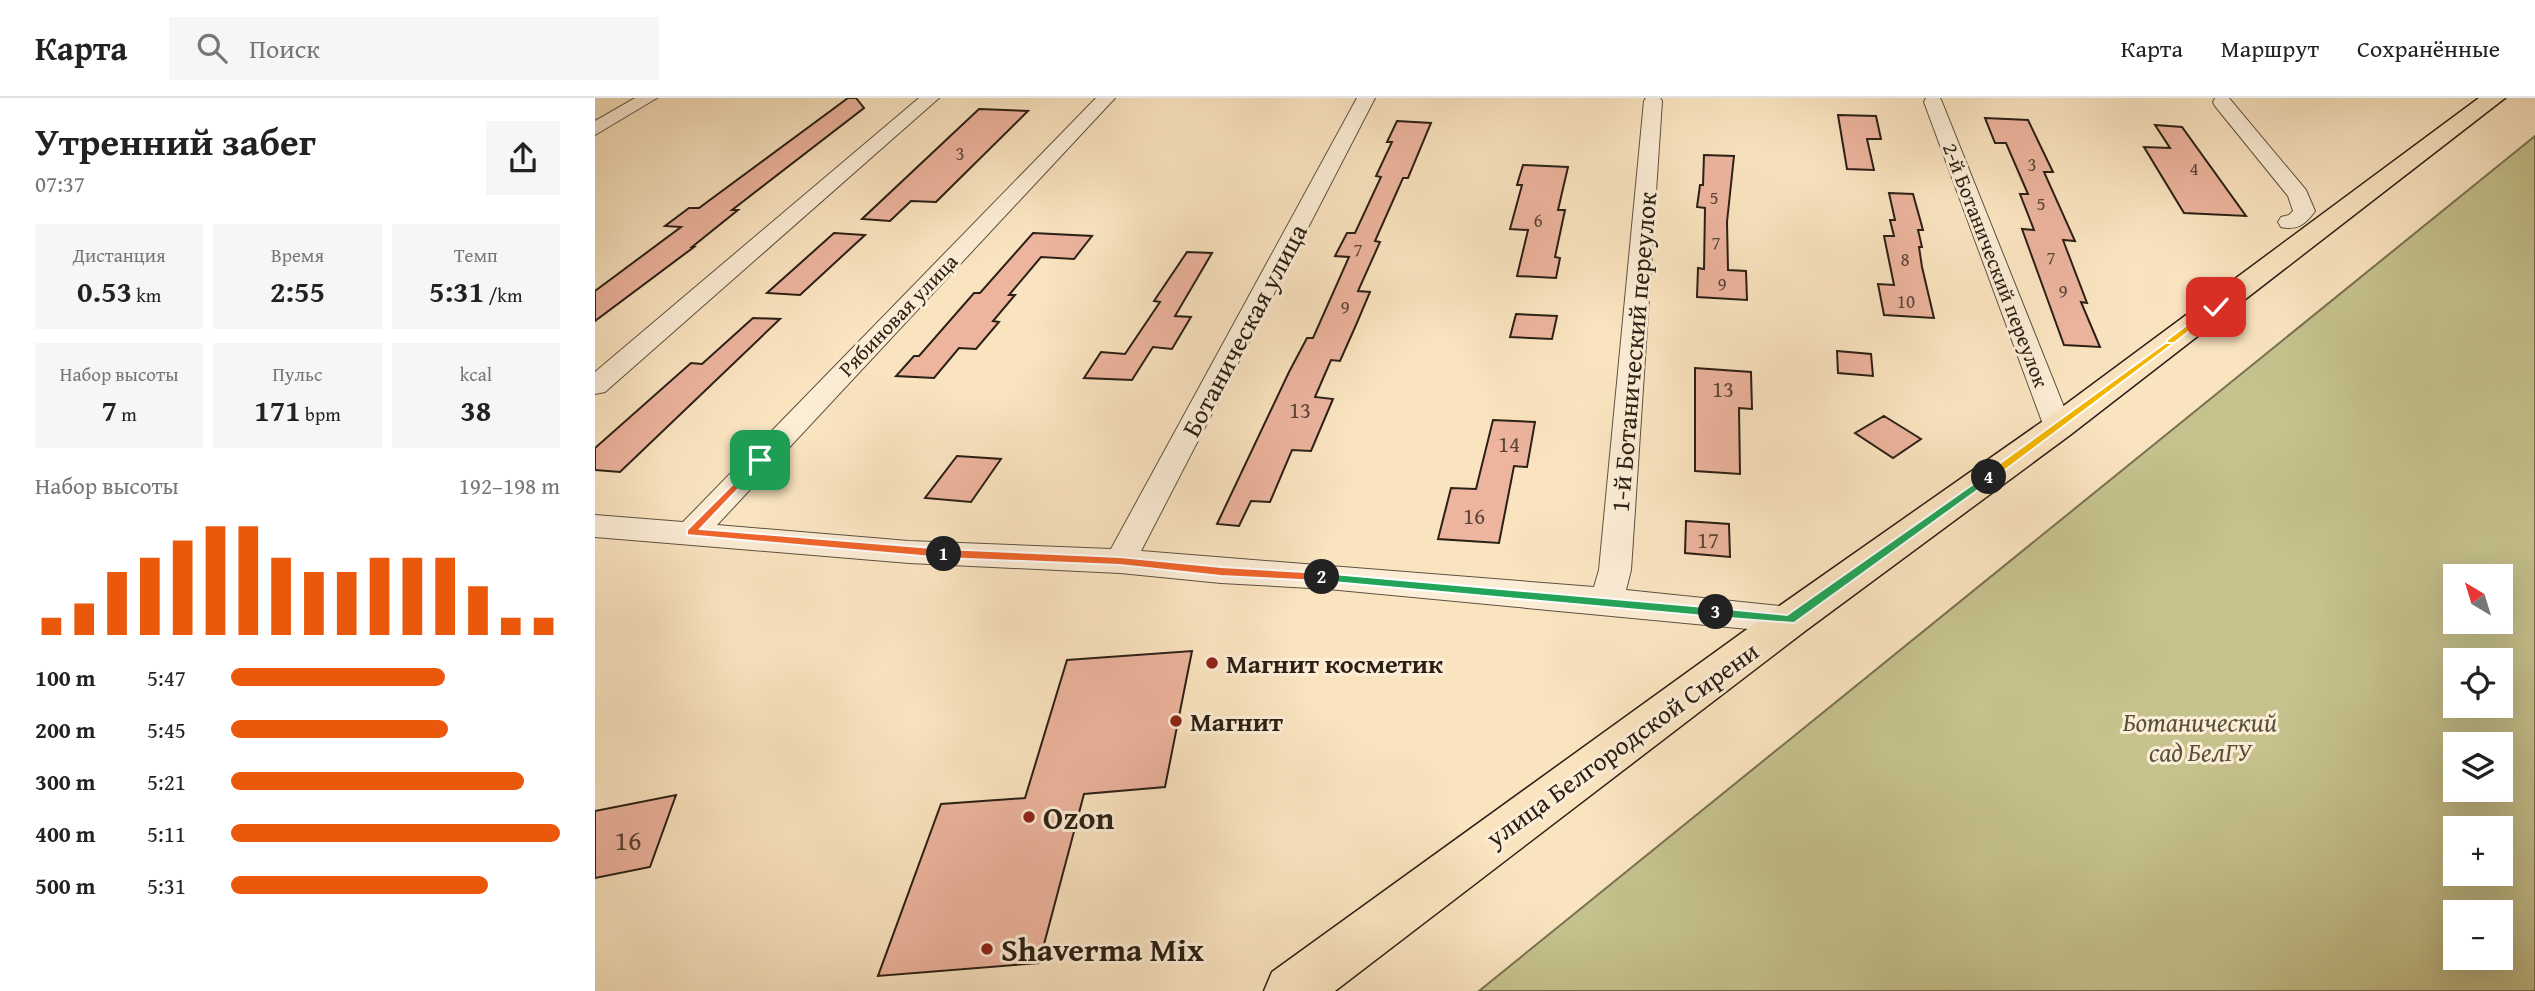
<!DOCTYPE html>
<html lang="ru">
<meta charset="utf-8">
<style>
:root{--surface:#fff;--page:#f6f6f6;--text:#222;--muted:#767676;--line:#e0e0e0;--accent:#ea580c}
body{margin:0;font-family:"Gentium Book Plus",serif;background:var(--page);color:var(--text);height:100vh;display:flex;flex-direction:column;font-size:26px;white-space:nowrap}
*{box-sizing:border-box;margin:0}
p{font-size:23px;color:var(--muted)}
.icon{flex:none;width:38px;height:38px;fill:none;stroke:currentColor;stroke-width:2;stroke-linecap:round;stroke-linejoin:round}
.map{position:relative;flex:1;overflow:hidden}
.drawer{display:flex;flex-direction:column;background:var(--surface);width:595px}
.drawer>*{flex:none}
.needle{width:46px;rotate:322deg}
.fabs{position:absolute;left:1848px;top:466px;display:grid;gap:14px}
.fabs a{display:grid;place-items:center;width:70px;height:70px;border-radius:0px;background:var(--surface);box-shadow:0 7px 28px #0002;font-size:35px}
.pin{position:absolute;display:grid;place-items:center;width:60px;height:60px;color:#fff;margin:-30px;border-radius:14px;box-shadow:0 4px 10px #0006}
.km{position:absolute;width:35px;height:35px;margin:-18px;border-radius:50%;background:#222;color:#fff;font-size:19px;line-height:35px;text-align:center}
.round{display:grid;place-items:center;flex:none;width:74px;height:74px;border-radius:0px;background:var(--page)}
.overview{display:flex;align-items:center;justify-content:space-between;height:119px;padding:0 35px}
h1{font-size:38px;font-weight:700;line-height:52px}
.stats{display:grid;grid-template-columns:repeat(3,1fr);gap:10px;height:119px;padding:7px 35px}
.stats div{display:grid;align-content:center;border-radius:0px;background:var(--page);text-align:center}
.stats b{font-size:30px;font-weight:700}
.stats small{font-size:19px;font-weight:400}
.stats p{font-size:19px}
.chart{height:196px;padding:14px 35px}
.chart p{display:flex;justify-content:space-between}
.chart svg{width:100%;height:126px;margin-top:7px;stroke:var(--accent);stroke-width:6}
ul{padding:0 35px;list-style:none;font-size:23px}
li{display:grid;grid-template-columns:112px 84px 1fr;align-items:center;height:52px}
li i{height:18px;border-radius:9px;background:var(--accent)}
header{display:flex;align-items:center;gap:42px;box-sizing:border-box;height:98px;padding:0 35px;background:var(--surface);border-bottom:2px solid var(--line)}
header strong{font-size:33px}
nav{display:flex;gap:38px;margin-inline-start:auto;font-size:24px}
.search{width:490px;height:63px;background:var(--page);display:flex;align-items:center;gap:18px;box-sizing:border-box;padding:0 24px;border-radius:0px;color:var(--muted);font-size:26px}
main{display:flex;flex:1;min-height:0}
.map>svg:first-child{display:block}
.green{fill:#c5c28d;stroke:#787151;stroke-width:2;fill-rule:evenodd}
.building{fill:#edb49e;stroke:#2a2015;stroke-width:2}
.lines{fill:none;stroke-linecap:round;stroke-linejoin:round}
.minor-casing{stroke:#5e5140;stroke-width:2}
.major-casing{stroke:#2a2015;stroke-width:3}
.minor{fill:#fcedd6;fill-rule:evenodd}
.major{fill:#fae4c0;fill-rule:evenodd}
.split-1{fill:#f0652b;stroke:#fff;stroke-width:2}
.split-2{fill:#f0652b;stroke:#fff;stroke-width:2}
.split-3{fill:#22a559;stroke:#fff;stroke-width:2}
.split-4{fill:#22a559;stroke:#fff;stroke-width:2}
.split-5{fill:#f5b400;stroke:#fff;stroke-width:2}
.split-6{fill:#f5b400;stroke:#fff;stroke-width:2}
.poi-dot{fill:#8f2418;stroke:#fcedd6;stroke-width:2.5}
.labels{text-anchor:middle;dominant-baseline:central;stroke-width:6;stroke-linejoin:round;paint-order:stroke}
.far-number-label{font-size:19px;fill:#5b4537}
.far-street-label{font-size:21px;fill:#2a2015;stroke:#fcedd6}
.number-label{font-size:23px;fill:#5b4537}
.street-label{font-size:26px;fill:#2a2015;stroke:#fcedd6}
.poi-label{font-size:26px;font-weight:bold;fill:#2a2015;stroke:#fcedd6;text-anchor:start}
.park-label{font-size:26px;font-style:italic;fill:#585139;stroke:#fcedd6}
.near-number-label{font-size:28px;fill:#5b4537}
.near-poi-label{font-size:32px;font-weight:bold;fill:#2a2015;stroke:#fcedd6;text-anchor:start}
</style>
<header>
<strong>Карта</strong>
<div class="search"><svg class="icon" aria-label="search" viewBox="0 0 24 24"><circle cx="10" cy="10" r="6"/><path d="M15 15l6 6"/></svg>Поиск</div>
<nav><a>Карта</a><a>Маршрут</a><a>Сохранённые</a></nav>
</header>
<main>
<section class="drawer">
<div class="overview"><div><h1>Утренний забег</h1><p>07:37</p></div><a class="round"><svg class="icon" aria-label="share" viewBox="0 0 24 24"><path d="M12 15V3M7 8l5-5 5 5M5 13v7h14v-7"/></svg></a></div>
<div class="stats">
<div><p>Дистанция</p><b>0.53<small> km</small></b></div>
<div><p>Время</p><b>2:55</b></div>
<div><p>Темп</p><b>5:31<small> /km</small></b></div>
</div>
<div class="stats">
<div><p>Набор высоты</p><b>7<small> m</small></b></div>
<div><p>Пульс</p><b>171<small> bpm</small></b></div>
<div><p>kcal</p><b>38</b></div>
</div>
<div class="chart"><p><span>Набор высоты</span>192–198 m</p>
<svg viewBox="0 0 160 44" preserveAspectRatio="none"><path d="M5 44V38M15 44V33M25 44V22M35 44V17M45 44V11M55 44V6M65 44V6M75 44V17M85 44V22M95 44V22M105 44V17M115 44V17M125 44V17M135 44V27M145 44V38M155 44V38"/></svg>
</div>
<ul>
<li><b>100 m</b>5:47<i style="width:65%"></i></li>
<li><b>200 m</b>5:45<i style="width:66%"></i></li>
<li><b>300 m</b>5:21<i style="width:89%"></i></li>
<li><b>400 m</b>5:11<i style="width:100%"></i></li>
<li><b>500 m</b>5:31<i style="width:78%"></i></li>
</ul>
</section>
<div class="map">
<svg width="1940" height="893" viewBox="0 0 1940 893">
<rect width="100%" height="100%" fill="#fae4c0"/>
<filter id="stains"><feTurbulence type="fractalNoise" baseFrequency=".00286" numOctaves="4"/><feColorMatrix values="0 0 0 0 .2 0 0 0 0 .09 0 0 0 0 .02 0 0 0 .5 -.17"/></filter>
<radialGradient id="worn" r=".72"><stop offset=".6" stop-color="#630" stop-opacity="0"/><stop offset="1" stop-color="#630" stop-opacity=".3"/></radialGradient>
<!-- green -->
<path class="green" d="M 1940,38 L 1940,893 L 884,893 ZM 1860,478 L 1906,478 L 1906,523 L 1860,523 ZM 1860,562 L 1906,562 L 1906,607 L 1860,607 ZM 1860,646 L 1906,646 L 1906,691 L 1860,691 ZM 1860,730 L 1906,730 L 1906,775 L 1860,775 ZM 1860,814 L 1906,814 L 1906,859 L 1860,859 Z"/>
<!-- building -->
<path class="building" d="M 253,0 L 261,0 L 269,10 L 137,112 L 143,112 L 97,149 L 99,149 L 0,223 L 0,193 L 86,129 L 70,128 L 94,110 L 104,110 Z
M 384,11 L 433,13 L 341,104 L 316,103 L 295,123 L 267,121 Z
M 1243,17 L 1281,18 L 1286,41 L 1272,41 L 1279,72 L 1252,71 Z
M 1390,20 L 1433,22 L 1458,74 L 1449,74 L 1480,143 L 1468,142 L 1492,205 L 1486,204 L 1505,249 L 1469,247 L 1427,131 L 1439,132 L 1425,96 L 1433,96 L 1411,45 L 1400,45 Z
M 802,23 L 836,25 L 813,80 L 808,80 L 780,143 L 785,144 L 763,193 L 775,194 L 761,227 L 745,263 L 736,262 L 720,299 L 738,301 L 716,353 L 697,352 L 675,404 L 656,403 L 644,428 L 622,426 L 694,274 L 712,240 L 718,240 L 754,159 L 740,158 L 752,135 L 760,135 L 786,79 L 781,78 L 797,44 L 792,44 Z
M 1560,27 L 1587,29 L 1651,118 L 1589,115 L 1549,49 L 1575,50 Z
M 1109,57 L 1139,58 L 1132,124 L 1133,172 L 1151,173 L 1152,202 L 1102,199 L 1103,170 L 1109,171 L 1110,110 L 1102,109 L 1105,87 L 1108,87 Z
M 928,67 L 973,69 L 963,112 L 970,112 L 960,159 L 965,160 L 961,180 L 922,178 L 933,132 L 915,131 L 927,87 L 922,87 Z
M 1294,95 L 1318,96 L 1328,132 L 1323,132 L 1327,149 L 1324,149 L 1327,169 L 1339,220 L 1289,217 L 1283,186 L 1299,187 L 1289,138 L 1299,138 L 1295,122 L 1300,122 Z
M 239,135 L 270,137 L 205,197 L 172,195 Z
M 438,135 L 497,138 L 479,161 L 446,159 L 414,197 L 420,197 L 398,223 L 404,224 L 381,251 L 364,250 L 339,280 L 301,278 L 319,258 L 324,258 L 379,195 L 385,195 Z
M 592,154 L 617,155 L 580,218 L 596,219 L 577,251 L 558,249 L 537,282 L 489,280 L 506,254 L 530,256 L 565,204 L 559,203 Z
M 921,216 L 962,218 L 957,241 L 915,239 Z
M 158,220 L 185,221 L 25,374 L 0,372 L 0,350 L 96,265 L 107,266 Z
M 1242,253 L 1276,256 L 1278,278 L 1243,275 Z
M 1100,270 L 1156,274 L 1157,311 L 1144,310 L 1145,376 L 1100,373 Z
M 1289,318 L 1326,341 L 1298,360 L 1260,335 Z
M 898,322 L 940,324 L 932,369 L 919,368 L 904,445 L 843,441 L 856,390 L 881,391 Z
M 362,358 L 406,361 L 376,404 L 330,400 Z
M 1091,423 L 1134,426 L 1135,459 L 1090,455 Z
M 597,553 L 570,689 L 489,696 L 444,865 L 283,878 L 346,706 L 430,700 L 472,562 Z
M 81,697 L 55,769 L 0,780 L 0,713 Z"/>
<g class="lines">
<defs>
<path id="minor" d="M 40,0 L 62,0 L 0,37 L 0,23 Z
M 324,0 L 344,0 L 10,294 L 0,296 L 0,274 Z
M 501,0 L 520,0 L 122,427 L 314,443 L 516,451 L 762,0 L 780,0 L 546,453 L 999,489 L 1004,472 L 1049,3 L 1051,0 L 1065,0 L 1067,3 L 1036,472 L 1031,492 L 1195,509 L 1207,513 L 1212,522 L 1207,531 L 1195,535 L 733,491 L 626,485 L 525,475 L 314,465 L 0,439 L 0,417 L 88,424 Z
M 1331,0 L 1345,0 L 1347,4 L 1477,329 L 1473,335 L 1463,338 L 1453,335 L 1449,329 L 1329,4 Z
M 1620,0 L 1634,0 L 1711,92 L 1720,113 C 1711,126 1702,133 1686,129 L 1683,124 L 1686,119 L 1694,117 L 1698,113 L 1693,98 L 1620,8 L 1618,4 Z"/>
<path id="major" d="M 1884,0 L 1910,0 L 1475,337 L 1210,533 L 740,893 L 669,893 L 677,874 L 1180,511 L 1451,321 Z"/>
</defs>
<!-- minor casing -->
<use href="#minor" class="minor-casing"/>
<!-- major casing -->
<use href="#major" class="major-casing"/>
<!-- minor -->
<use href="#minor" class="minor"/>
<!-- major -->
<use href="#major" class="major"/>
</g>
<!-- split-1 -->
<path class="split-1" d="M 165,359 L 168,360 L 168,365 L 105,431 L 349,451 L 355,456 L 349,460 L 92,437 L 92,432 Z"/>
<!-- split-2 -->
<path class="split-2" d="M 349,451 L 525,459 L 626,469 L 727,475 L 733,479 L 727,483 L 626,478 L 525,467 L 349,460 L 344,456 Z"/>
<!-- split-3 -->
<path class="split-3" d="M 727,475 L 1121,510 L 1127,514 L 1121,519 L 727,483 L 721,479 Z"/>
<!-- split-4 -->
<path class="split-4" d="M 1394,375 L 1399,379 L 1398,381 L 1199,525 L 1121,519 L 1115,514 L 1121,510 L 1192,517 Z"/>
<!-- split-5 -->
<path class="split-5" d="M 1576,241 L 1580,244 L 1579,245 L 1398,381 L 1390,381 L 1390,376 Z"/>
<!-- split-6 -->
<path class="split-6" d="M 1618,207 L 1625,209 L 1579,245 L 1572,245 L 1572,242 Z"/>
<!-- markers -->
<g class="poi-dot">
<circle cx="617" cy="565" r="7"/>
<circle cx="581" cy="623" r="7"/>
<circle cx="434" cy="719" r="7"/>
<circle cx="392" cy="851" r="7"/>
</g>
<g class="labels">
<!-- far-number labels -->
<g class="far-number-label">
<text x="365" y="55">3</text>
<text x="1437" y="66">3</text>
<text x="1599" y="70">4</text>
<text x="1119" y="99">5</text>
<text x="1446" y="105">5</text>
<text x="943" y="122">6</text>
<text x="1121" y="144">7</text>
<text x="763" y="151">7</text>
<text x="1456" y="159">7</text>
<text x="1310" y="161">8</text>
<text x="1127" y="186">9</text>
<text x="1468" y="193">9</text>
<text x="1311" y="203">10</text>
<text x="750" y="209">9</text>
</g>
<!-- far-street labels -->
<g class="far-street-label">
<text transform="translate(1401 167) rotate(69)">2-й Ботанический переулок</text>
<text transform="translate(303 217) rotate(-46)">Рябиновая улица</text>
</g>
<!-- number labels -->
<g class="number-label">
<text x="1128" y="290">13</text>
<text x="705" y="311">13</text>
<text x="914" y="345">14</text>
<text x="879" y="417">16</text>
<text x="1113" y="441">17</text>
</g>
<!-- street labels -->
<g class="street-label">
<text transform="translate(649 232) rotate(-62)">Ботаническая улица</text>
<text transform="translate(1038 254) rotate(-85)">1-й Ботанический переулок</text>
<text transform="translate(1027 646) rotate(-36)">улица Белгородской Сирени</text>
</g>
<!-- poi labels -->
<g class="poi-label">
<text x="631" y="565">Магнит косметик</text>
<text x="595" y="623">Магнит</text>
</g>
<!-- park labels -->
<g class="park-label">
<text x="1605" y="623">Ботанический<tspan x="1605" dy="30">сад БелГУ</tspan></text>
</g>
<!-- near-number labels -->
<g class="near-number-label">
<text x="33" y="741">16</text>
</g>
<!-- near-poi labels -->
<g class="near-poi-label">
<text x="448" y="719">Ozon</text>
<text x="406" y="851">Shaverma Mix</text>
</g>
</g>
<rect width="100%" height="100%" filter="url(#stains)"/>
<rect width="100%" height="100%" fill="url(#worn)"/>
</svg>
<div class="fabs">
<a><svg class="needle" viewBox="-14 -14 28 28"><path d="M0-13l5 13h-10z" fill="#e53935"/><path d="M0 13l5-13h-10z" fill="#767676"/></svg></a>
<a><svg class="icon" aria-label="locate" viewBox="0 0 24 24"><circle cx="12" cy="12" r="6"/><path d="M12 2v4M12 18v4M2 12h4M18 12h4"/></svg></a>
<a><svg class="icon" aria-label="layers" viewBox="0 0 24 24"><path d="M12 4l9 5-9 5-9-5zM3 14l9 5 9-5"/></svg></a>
<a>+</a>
<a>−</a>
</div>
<div class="pin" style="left:165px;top:362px;background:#1e9e55"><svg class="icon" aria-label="arrive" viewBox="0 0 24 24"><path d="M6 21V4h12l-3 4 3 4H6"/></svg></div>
<div class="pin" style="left:1621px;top:209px;background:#d93025"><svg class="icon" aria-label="check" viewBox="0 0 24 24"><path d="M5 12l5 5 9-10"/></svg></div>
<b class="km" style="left:349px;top:456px">1</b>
<b class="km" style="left:727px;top:479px">2</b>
<b class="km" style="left:1121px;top:514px">3</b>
<b class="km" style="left:1394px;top:379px">4</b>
</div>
</main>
